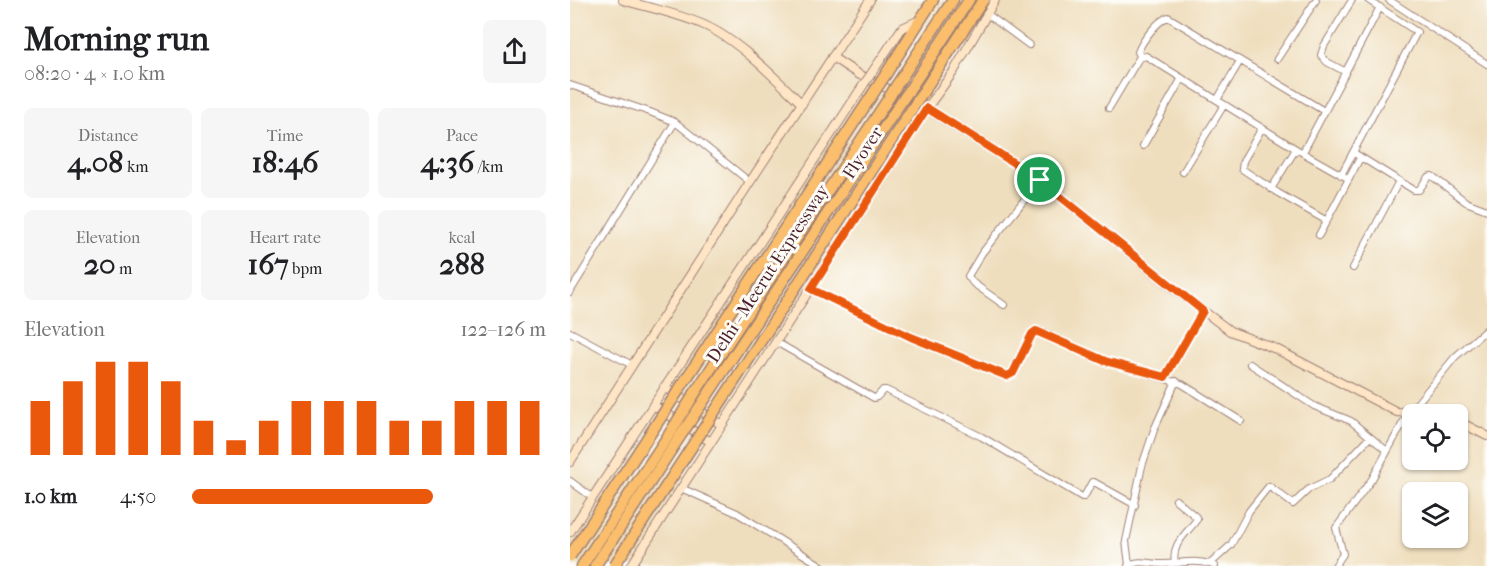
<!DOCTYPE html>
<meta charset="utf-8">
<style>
:root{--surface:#fff;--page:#f6f6f6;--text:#202124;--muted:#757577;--accent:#ea580c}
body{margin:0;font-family:"IM FELL French Canon",serif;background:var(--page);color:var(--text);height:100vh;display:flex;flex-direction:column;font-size:22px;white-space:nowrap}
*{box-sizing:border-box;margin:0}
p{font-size:20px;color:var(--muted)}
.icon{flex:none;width:33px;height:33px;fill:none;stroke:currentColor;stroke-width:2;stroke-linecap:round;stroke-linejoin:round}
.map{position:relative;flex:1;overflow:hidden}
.side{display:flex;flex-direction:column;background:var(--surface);width:570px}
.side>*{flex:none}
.fabs{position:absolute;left:832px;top:404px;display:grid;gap:12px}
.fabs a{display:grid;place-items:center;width:66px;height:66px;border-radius:9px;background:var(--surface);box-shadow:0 2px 4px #0004;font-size:30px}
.pin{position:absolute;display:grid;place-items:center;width:51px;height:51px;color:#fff;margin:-26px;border:3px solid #fff;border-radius:50%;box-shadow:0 2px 6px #0007}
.round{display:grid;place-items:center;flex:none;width:63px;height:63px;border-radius:9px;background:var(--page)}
.overview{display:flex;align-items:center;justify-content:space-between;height:102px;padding:0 24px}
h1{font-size:33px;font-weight:700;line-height:45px}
.stats{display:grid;grid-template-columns:repeat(3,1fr);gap:9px;height:102px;padding:6px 24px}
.stats div{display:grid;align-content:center;border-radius:9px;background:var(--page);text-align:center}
.stats b{font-size:30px;font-weight:700}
.stats small{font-size:16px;font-weight:400}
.stats p{font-size:16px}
.chart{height:168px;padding:12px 24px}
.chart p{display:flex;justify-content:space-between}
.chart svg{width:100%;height:108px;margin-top:6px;stroke:var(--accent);stroke-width:6}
ul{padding:0 24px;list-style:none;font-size:20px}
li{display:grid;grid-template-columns:96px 72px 1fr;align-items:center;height:45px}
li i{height:15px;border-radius:8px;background:var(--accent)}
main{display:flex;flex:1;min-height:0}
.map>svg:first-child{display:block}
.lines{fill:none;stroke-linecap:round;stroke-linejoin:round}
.street-casing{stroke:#9c7e74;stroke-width:8}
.secondary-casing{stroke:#9c7e74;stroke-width:10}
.highway-casing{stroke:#9c7e74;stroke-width:13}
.street{stroke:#fff;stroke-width:6}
.secondary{stroke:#fde5c5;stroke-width:8}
.highway{stroke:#fabe6d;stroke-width:10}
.secondary-bridge-casing{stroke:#9c7e74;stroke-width:10;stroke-linecap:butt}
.highway-bridge-casing{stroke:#9c7e74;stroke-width:13;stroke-linecap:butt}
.secondary-bridge{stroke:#fde5c5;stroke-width:8}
.highway-bridge{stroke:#fabe6d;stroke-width:10}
.route-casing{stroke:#fff;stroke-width:12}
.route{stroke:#ea580c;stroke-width:8}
.labels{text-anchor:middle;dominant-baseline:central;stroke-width:6;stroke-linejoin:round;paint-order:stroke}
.street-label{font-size:18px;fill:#4a1f2b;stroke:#fdfcf7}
</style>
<main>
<section class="side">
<div class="overview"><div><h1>Morning run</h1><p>08:20 · 4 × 1.0 km</p></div><a class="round"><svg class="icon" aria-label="share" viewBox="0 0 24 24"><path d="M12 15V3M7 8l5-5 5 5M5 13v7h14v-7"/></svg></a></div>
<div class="stats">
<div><p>Distance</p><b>4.08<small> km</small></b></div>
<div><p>Time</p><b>18:46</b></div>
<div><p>Pace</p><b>4:36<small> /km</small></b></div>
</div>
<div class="stats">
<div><p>Elevation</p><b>20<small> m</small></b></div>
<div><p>Heart rate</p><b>167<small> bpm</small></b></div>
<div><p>kcal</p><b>288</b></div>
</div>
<div class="chart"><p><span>Elevation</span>122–126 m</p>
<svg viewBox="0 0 160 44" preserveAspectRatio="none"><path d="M5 44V22M15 44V14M25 44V6M35 44V6M45 44V14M55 44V30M65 44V38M75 44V30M85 44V22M95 44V22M105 44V22M115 44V30M125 44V30M135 44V22M145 44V22M155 44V22"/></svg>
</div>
<ul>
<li><b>1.0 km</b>4:50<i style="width:68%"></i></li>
</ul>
</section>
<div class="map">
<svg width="917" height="566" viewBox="0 0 917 566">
<rect width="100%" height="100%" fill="#fdfcf7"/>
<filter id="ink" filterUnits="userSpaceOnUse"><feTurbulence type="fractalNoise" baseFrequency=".0167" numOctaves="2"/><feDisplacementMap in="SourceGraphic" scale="12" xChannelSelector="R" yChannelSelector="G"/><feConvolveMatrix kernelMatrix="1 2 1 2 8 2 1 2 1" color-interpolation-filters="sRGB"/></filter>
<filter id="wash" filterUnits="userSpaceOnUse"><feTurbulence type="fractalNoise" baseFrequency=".008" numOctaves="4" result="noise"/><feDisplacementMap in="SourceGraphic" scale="24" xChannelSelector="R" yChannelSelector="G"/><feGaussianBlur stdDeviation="1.35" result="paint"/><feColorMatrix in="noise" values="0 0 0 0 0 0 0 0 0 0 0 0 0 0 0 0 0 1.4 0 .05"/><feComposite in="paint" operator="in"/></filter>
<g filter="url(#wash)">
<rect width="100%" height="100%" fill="#efdebd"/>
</g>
<g filter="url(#ink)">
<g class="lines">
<defs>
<path id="street" d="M 819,0 L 917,64
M 417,14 L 459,45
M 571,57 L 568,52 C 572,41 587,21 598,17 L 754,111
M 707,59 L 746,0
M 776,72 L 757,62 L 751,55 L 754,46 L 782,0
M 0,85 L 80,112 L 105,122 L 180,182
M 647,100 L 670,61
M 539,108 L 569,58 L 576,56 L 726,149 L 779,179
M 692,128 L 673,161 L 672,169 L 708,193 L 757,221
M 573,146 L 612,78
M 733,152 L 810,7
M 784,153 L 844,190 L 849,190 L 858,177 L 862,176 L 896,202 L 917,210
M 613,172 L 654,105
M 771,175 L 847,32 L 798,0
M 701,189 L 726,149
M 749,235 L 790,158
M 783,268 L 829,181
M 241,289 L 341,337 L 437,376 L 443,373 L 462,334 L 466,331 L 469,331 L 535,361 L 612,384 L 671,421
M 0,292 L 105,122
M 434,305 L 403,283 L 398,276 L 412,253 L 470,180
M 0,332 L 62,365
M 206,342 L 304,398 L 307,397 L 313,390 L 316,390 L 412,437 L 512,497 L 514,497 L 522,482 L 524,482 L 565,505
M 680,364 L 744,406 L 781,421 L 817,451
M 595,377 L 633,311
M 844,407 L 885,357 L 917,329
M 0,481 L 22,497
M 111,488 L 167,513 L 252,566
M 605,563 C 601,543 617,534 627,519 L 625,516 L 606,500
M 640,564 L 661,545 L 679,511 L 699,486 L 723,504 L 739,489 L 760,479 L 800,437
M 559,565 L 556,541 L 572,466 L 584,430 L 606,381
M 558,566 C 568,559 580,564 592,564 C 610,564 628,558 645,566
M 765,566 L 773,554 L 766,528 L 802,479 L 840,410"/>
<path id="secondary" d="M 53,0 C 80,8 109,14 134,25 C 168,40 205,78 232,104
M 262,57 L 288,74 L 351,105 L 466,177 L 607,291 L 660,331 L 706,349 L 827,412 C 836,414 841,407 850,406 C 857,405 867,411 873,414
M 301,74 L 332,28 L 350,20
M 94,387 L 152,425
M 83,405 L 141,442
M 888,421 L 917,436
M 0,462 L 180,182 L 300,0
M 0,532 L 294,84
M 61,566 L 357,108 L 384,71 L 425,0"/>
<path id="highway" d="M 316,74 L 363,0
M 326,86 L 383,0
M 338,92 L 399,0
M 125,393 L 320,96
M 135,399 L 331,102
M 12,566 L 102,430
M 25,566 L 111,435"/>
</defs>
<!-- street casing -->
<use href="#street" class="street-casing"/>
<!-- secondary casing -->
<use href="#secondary" class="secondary-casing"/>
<!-- highway casing -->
<use href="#highway" class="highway-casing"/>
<!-- street -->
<use href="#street" class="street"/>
<!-- secondary -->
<use href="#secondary" class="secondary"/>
<!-- highway -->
<use href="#highway" class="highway"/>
<defs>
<path id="secondary-bridge" d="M 294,84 L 301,74"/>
<path id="highway-bridge" d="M 320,96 L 326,86
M 331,102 L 338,92
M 102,430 L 125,393
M 111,435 L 135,399
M 0,556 L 316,74
M 44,566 L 413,0"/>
</defs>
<!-- secondary-bridge casing -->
<use href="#secondary-bridge" class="secondary-bridge-casing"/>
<!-- highway-bridge casing -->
<use href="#highway-bridge" class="highway-bridge-casing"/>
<!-- secondary-bridge -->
<use href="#secondary-bridge" class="secondary-bridge"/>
<!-- highway-bridge -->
<use href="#highway-bridge" class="highway-bridge"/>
</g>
</g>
<g class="lines" filter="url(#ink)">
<defs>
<path id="route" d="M 357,108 L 466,177 L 633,311 L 595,377 L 535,361 L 466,331 L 462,334 L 443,373 L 437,376 L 341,337 L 241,289 Z"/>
</defs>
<!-- route casing -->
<use href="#route" class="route-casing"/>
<!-- route -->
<use href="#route" class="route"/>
</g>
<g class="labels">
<!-- street labels -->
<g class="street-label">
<text transform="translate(293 153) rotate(-57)">Flyover</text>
<text transform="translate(198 274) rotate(-57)">Delhi - Meerut Expressway</text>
</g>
</g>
</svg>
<div class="fabs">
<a><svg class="icon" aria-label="locate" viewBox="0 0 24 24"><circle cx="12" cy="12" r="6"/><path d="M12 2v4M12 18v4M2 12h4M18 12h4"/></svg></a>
<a><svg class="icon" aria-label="layers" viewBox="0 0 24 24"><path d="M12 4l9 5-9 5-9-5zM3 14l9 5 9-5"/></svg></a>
</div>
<div class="pin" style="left:470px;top:180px;background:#1e9e55"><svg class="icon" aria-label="arrive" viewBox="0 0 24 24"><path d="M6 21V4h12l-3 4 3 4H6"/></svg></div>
</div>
</main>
